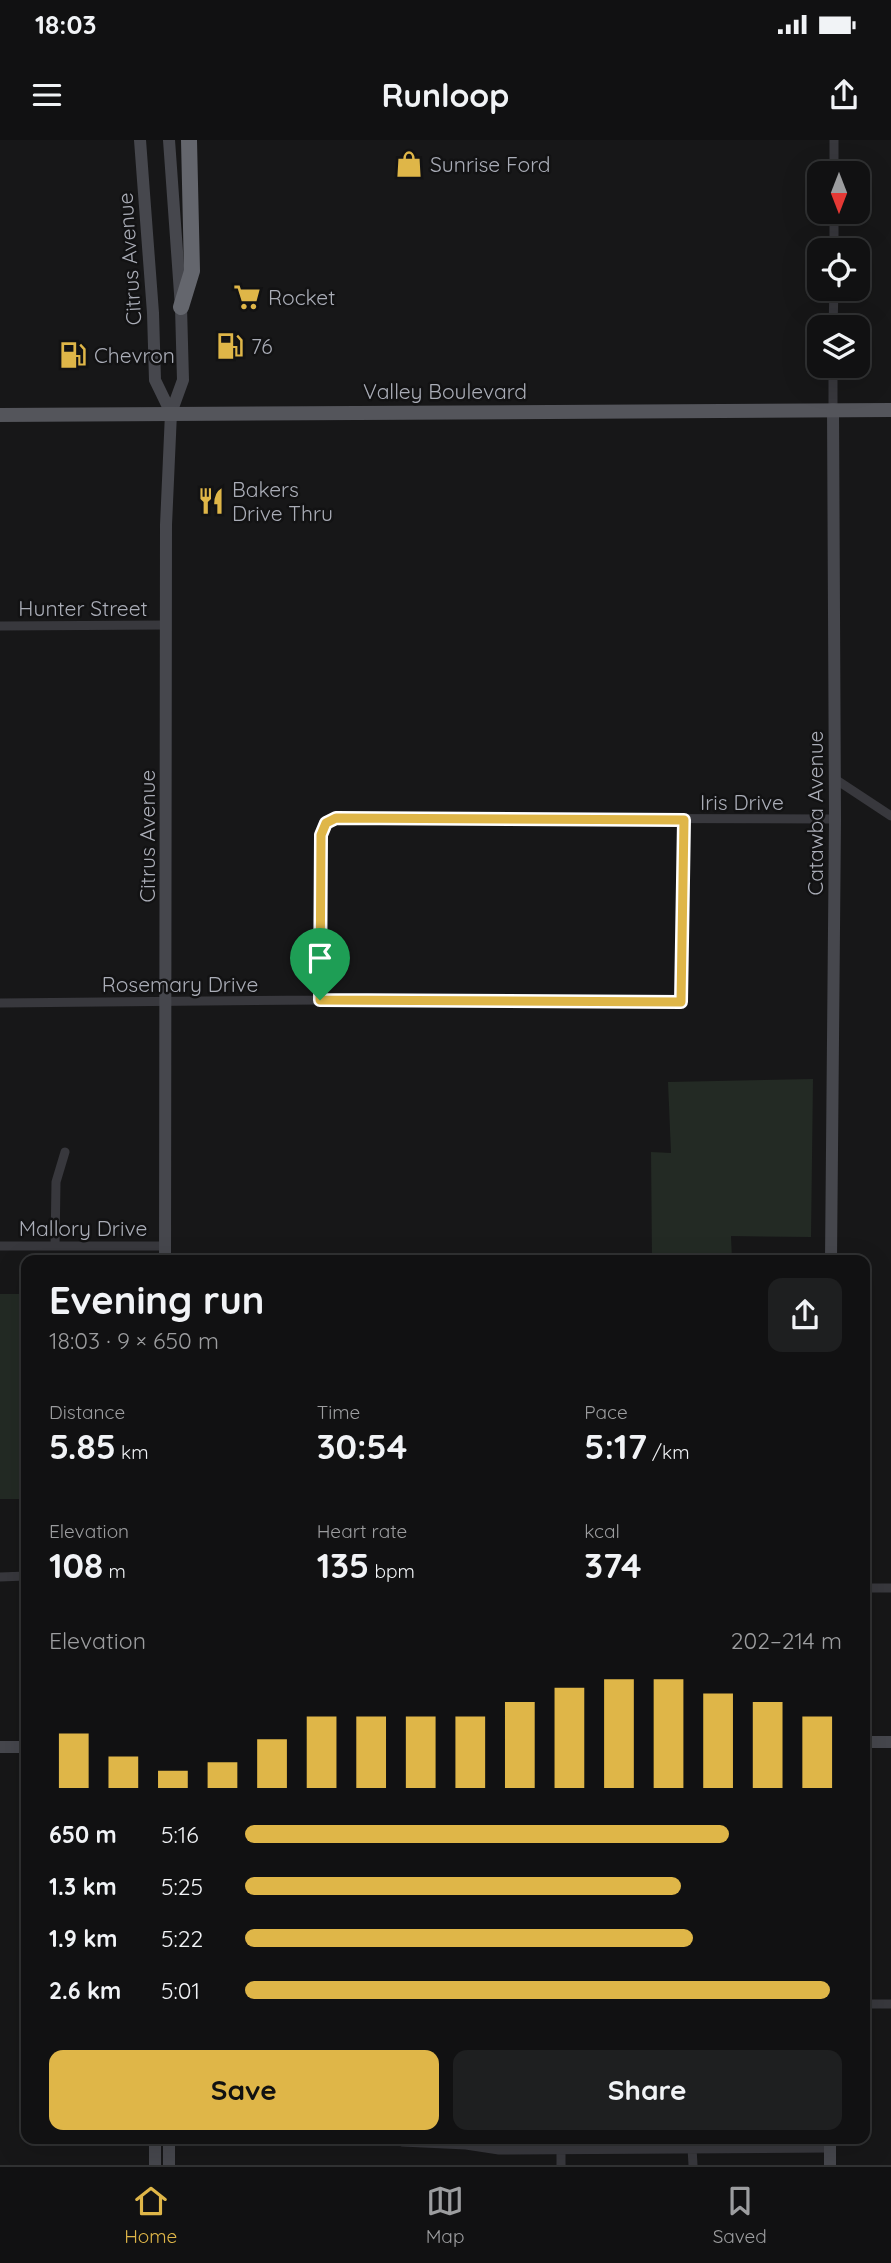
<!DOCTYPE html>
<meta charset="utf-8">
<style>
:root{--surface:#111112;--page:#1e1f20;--text:#f1f3f6;--muted:#9c9d9f;--line:#303132;--accent:#dfb648}
body{margin:0;font-family:Quicksand,sans-serif;background:var(--page);color:var(--text);height:100vh;display:flex;flex-direction:column;font-size:26px;white-space:nowrap}
*{box-sizing:border-box;margin:0}
p{font-size:23px;color:var(--muted)}
.icon{flex:none;width:38px;height:38px;fill:none;stroke:currentColor;stroke-width:2;stroke-linecap:round;stroke-linejoin:round}
.map{position:relative;flex:1;overflow:hidden}
.side{position:absolute;left:21px;top:1115px;width:849px;height:889px;display:flex;flex-direction:column;background:var(--surface);border-radius:14px;box-shadow:0 7px 28px #0002,0 0 0 2px var(--line)}
.side>*{flex:none}
.needle{width:46px;rotate:180deg}
.tools{position:absolute;left:807px;top:21px;display:grid;gap:14px}
.tools a{display:grid;place-items:center;width:63px;height:63px;border-radius:14px;background:var(--surface);box-shadow:0 7px 28px #0002,0 0 0 2px var(--line);font-size:35px}
.pin{position:absolute;display:grid;place-items:center;width:60px;height:60px;color:#fff;margin:-72px -30px;border-radius:50% 50% 50% 0;rotate:-45deg;box-shadow:0 0 7px #0007}
.pin .icon{rotate:45deg}
.round{display:grid;place-items:center;flex:none;width:74px;height:74px;border-radius:14px;background:var(--page)}
.summary{display:flex;align-items:center;justify-content:space-between;height:119px;padding:0 28px}
h1{font-size:38px;font-weight:800;line-height:52px}
.figures{display:grid;grid-template-columns:repeat(3,1fr);gap:10px;height:119px;padding:7px 28px}
.figures div{display:grid;align-content:center}
.figures b{font-size:35px;font-weight:800}
.figures small{font-size:19px;font-weight:400}
.figures p{font-size:19px}
.chart{height:196px;padding:14px 28px}
.chart p{display:flex;justify-content:space-between}
.chart svg{width:100%;height:126px;margin-top:7px;stroke:var(--accent);stroke-width:6}
.primary-button{display:flex;gap:14px;margin-top:auto;padding:14px 28px}
.primary-button a{flex:1;height:80px;border-radius:14px;background:var(--accent);color:#111;font-size:28px;font-weight:800;line-height:80px;text-align:center}
.primary-button a+a{background:var(--page);color:var(--text)}
ul{padding:0 28px;list-style:none;font-size:23px}
li{display:grid;grid-template-columns:112px 84px 1fr;align-items:center;height:52px}
li i{height:18px;border-radius:9px;background:var(--accent)}
.status{display:flex;justify-content:space-between;align-items:center;height:49px;padding:0 35px;background:var(--surface);direction:ltr}
.status svg{height:19px;fill:currentColor}
header{display:flex;justify-content:space-between;align-items:center;height:91px;padding:0 28px;background:var(--surface);font-size:32px;font-weight:800}
.menu{display:flex;justify-content:space-around;align-items:center;height:98px;border-top:2px solid var(--line);background:var(--surface);font-size:19px;color:var(--muted)}
.menu a{display:grid;justify-items:center;gap:4px}
.menu .selected{color:var(--accent)}
.map>svg:first-child{display:block}
.green{fill:#232a24}
.lines{fill:none;stroke-linecap:round;stroke-linejoin:round}
.street{stroke:#38383d;stroke-width:9}
.secondary{stroke:#46474d;stroke-width:12}
.primary{stroke:#54555b;stroke-width:14}
.highway{stroke:#64666d;stroke-width:16}
.route-casing{stroke:#fff;stroke-width:14}
.route{stroke:#dfb648;stroke-width:9}
.labels{text-anchor:middle;dominant-baseline:central;stroke-width:5;stroke-linejoin:round;paint-order:stroke}
.poi-label{font-size:21px;fill:#aaadb7;stroke:#121213;text-anchor:start}
.street-label{font-size:21px;fill:#aaadb7;stroke:#121213}
</style>
<div class="status"><b>18:03</b><svg viewBox="0 0 49 12"><path d="M0 12V9h3v3zM5 12V6h3v6zM10 12V3h3v9zM15 12V0h3v12zM26 1h20v11H26zM47 4h2v5h-2z"/></svg></div>
<header><svg class="icon" aria-label="menu" viewBox="0 0 24 24"><path d="M4 6h16M4 12h16M4 18h16"/></svg>Runloop<svg class="icon" aria-label="share" viewBox="0 0 24 24"><path d="M12 15V3M7 8l5-5 5 5M5 13v7h14v-7"/></svg></header>
<div class="map">
<svg width="891" height="2025" viewBox="0 0 891 2025">
<rect width="100%" height="100%" fill="#171718"/>
<!-- green -->
<path class="green" d="M 813,939 L 811,1097 L 731,1096 L 732,1120 L 652,1119 L 651,1012 L 671,1013 L 668,942 Z
M 0,1154 L 26,1154 L 26,1359 L 0,1359 Z"/>
<g class="lines">
<!-- street -->
<path class="street" d="M 834,33 L 834,0
M 834,110 L 834,72
M 833,187 L 834,149
M 833,269 L 833,226
M 0,486 L 166,485
M 835,639 L 891,676
M 320,860 L 321,695 C 323,685 327,681 336,678 L 835,679
M 0,863 L 320,860 L 681,862 L 684,680
M 0,1106 L 165,1106
M 55,1106 L 56,1042 L 65,1012
M 0,1437 L 26,1436
M 864,1448 L 891,1448
M 864,1864 L 891,1864
M 402,2002 L 466,2005 L 499,2010 L 830,2008
M 692,2008 L 693,2025
M 561,2025 L 561,2009"/>
<!-- secondary -->
<path class="secondary" d="M 140,0 L 153,173 L 155,240 L 171,273
M 165,1120 L 166,385 L 171,273 L 183,240 L 181,167 L 169,0
M 831,1120 L 835,679 L 833,269
M 864,1602 L 891,1602
M 0,1607 L 26,1607
M 169,1998 L 169,2025
M 155,2025 L 155,1998
M 830,2025 L 830,1998"/>
<!-- primary -->
<path class="primary" d="M 0,275 L 891,270"/>
<!-- highway -->
<path class="highway" d="M 181,167 L 192,131 L 189,0"/>
</g>
<g class="lines">
<defs>
<path id="route" d="M 336,678 L 684,680 L 681,862 L 320,860 L 321,695 L 326,683 Z"/>
</defs>
<!-- route casing -->
<use href="#route" class="route-casing"/>
<!-- route -->
<use href="#route" class="route"/>
</g>
<!-- icons -->
<defs>
<symbol id="shop-bare" viewBox="-9 -9 18 18"><path d="M-5-2.5h2.3a2.7 3.5 0 0 1 5.4 0H5L5.5 6h-11ZM-1.5-2.5h3a1.5 2.3 0 0 0-3 0Z" fill="#dfb648" stroke="#121213" stroke-width="2.5" paint-order="stroke"/></symbol>
<symbol id="supermarket-bare" viewBox="-9 -9 18 18"><path d="M-6-5.5h2.5l.6 2H6L4.5 2H-2.5L-4.4-4H-6ZM-1.5 3.2a1.3 1.3 0 1 0 .1 0ZM3 3.2a1.3 1.3 0 1 0 .1 0Z" fill="#dfb648" stroke="#121213" stroke-width="2.5" paint-order="stroke"/></symbol>
<symbol id="fuel-bare" viewBox="-9 -9 18 18"><path d="M-5.5-6h7V0h2V4h1.3V-2.5L3-4.5l.8-.8L6-3V5H2.5V1h-1V6h-7ZM-4.2-4.7v3.2H.2V-4.7Z" fill="#dfb648" stroke="#121213" stroke-width="2.5" paint-order="stroke"/></symbol>
<symbol id="restaurant-bare" viewBox="-9 -9 18 18"><path d="M-5-6h1v4h1v-4h1v4h1v-4h1v5L-1.5 .5V6h-2V.5L-5-1ZM5-6V6H3V1.5H1.5Q1.5-4 5-6Z" fill="#dfb648" stroke="#121213" stroke-width="2.5" paint-order="stroke"/></symbol>
</defs>
<g fill-rule="evenodd">
<use href="#shop-bare" x="390" y="5" width="38" height="38"/>
<use href="#supermarket-bare" x="228" y="138" width="38" height="38"/>
<use href="#fuel-bare" x="211" y="187" width="38" height="38"/>
<use href="#fuel-bare" x="54" y="196" width="38" height="38"/>
<use href="#restaurant-bare" x="192" y="342" width="38" height="38"/>
</g>
<g class="labels">
<!-- poi labels -->
<g class="poi-label">
<text x="430" y="24">Sunrise Ford</text>
<text x="268" y="157">Rocket</text>
<text x="251" y="206">76</text>
<text x="94" y="215">Chevron</text>
<text x="232" y="349">Bakers<tspan x="232" dy="24">Drive Thru</tspan></text>
</g>
<!-- street labels -->
<g class="street-label">
<text transform="translate(129 119) rotate(-94)">Citrus Avenue</text>
<text x="445" y="251">Valley Boulevard</text>
<text x="83" y="468">Hunter Street</text>
<text x="742" y="662">Iris Drive</text>
<text transform="translate(815 673) rotate(-90)">Catawba Avenue</text>
<text transform="translate(147 696) rotate(-90)">Citrus Avenue</text>
<text x="180" y="844">Rosemary Drive</text>
<text x="83" y="1088">Mallory Drive</text>
</g>
</g>
</svg>
<div class="tools">
<a><svg class="needle" viewBox="-14 -14 28 28"><path d="M0-13l5 13h-10z" fill="#e53935"/><path d="M0 13l5-13h-10z" fill="#9c9d9f"/></svg></a>
<a><svg class="icon" aria-label="locate" viewBox="0 0 24 24"><circle cx="12" cy="12" r="6"/><path d="M12 2v4M12 18v4M2 12h4M18 12h4"/></svg></a>
<a><svg class="icon" aria-label="layers" viewBox="0 0 24 24"><path d="M12 4l9 5-9 5-9-5zM3 14l9 5 9-5"/></svg></a>
</div>
<div class="pin" style="left:320px;top:860px;background:#1e9e55"><svg class="icon" aria-label="arrive" viewBox="0 0 24 24"><path d="M6 21V4h12l-3 4 3 4H6"/></svg></div>
<section class="side">
<div class="summary"><div><h1>Evening run</h1><p>18:03 · 9 × 650 m</p></div><a class="round"><svg class="icon" aria-label="share" viewBox="0 0 24 24"><path d="M12 15V3M7 8l5-5 5 5M5 13v7h14v-7"/></svg></a></div>
<div class="figures">
<div><p>Distance</p><b>5.85<small> km</small></b></div>
<div><p>Time</p><b>30:54</b></div>
<div><p>Pace</p><b>5:17<small> /km</small></b></div>
</div>
<div class="figures">
<div><p>Elevation</p><b>108<small> m</small></b></div>
<div><p>Heart rate</p><b>135<small> bpm</small></b></div>
<div><p>kcal</p><b>374</b></div>
</div>
<div class="chart"><p><span>Elevation</span>202–214 m</p>
<svg viewBox="0 0 160 44" preserveAspectRatio="none"><path d="M5 44V25M15 44V33M25 44V38M35 44V35M45 44V27M55 44V19M65 44V19M75 44V19M85 44V19M95 44V14M105 44V9M115 44V6M125 44V6M135 44V11M145 44V14M155 44V19"/></svg>
</div>
<ul>
<li><b>650 m</b>5:16<i style="width:81%"></i></li>
<li><b>1.3 km</b>5:25<i style="width:73%"></i></li>
<li><b>1.9 km</b>5:22<i style="width:75%"></i></li>
<li><b>2.6 km</b>5:01<i style="width:98%"></i></li>
</ul>
<div class="primary-button"><a>Save</a><a>Share</a></div>
</section>
</div>
<nav class="menu">
<a class="selected"><svg class="icon" aria-label="home" viewBox="0 0 24 24"><path d="M3 11l9-7 9 7M6 9v11h12V9"/></svg>Home</a>
<a><svg class="icon" aria-label="map" viewBox="0 0 24 24"><path d="M3 6l6-2 6 2 6-2v14l-6 2-6-2-6 2zM9 4v14M15 6v14"/></svg>Map</a>
<a><svg class="icon" aria-label="saved" viewBox="0 0 24 24"><path d="M7 4h10v16l-5-4-5 4z"/></svg>Saved</a>
</nav>
